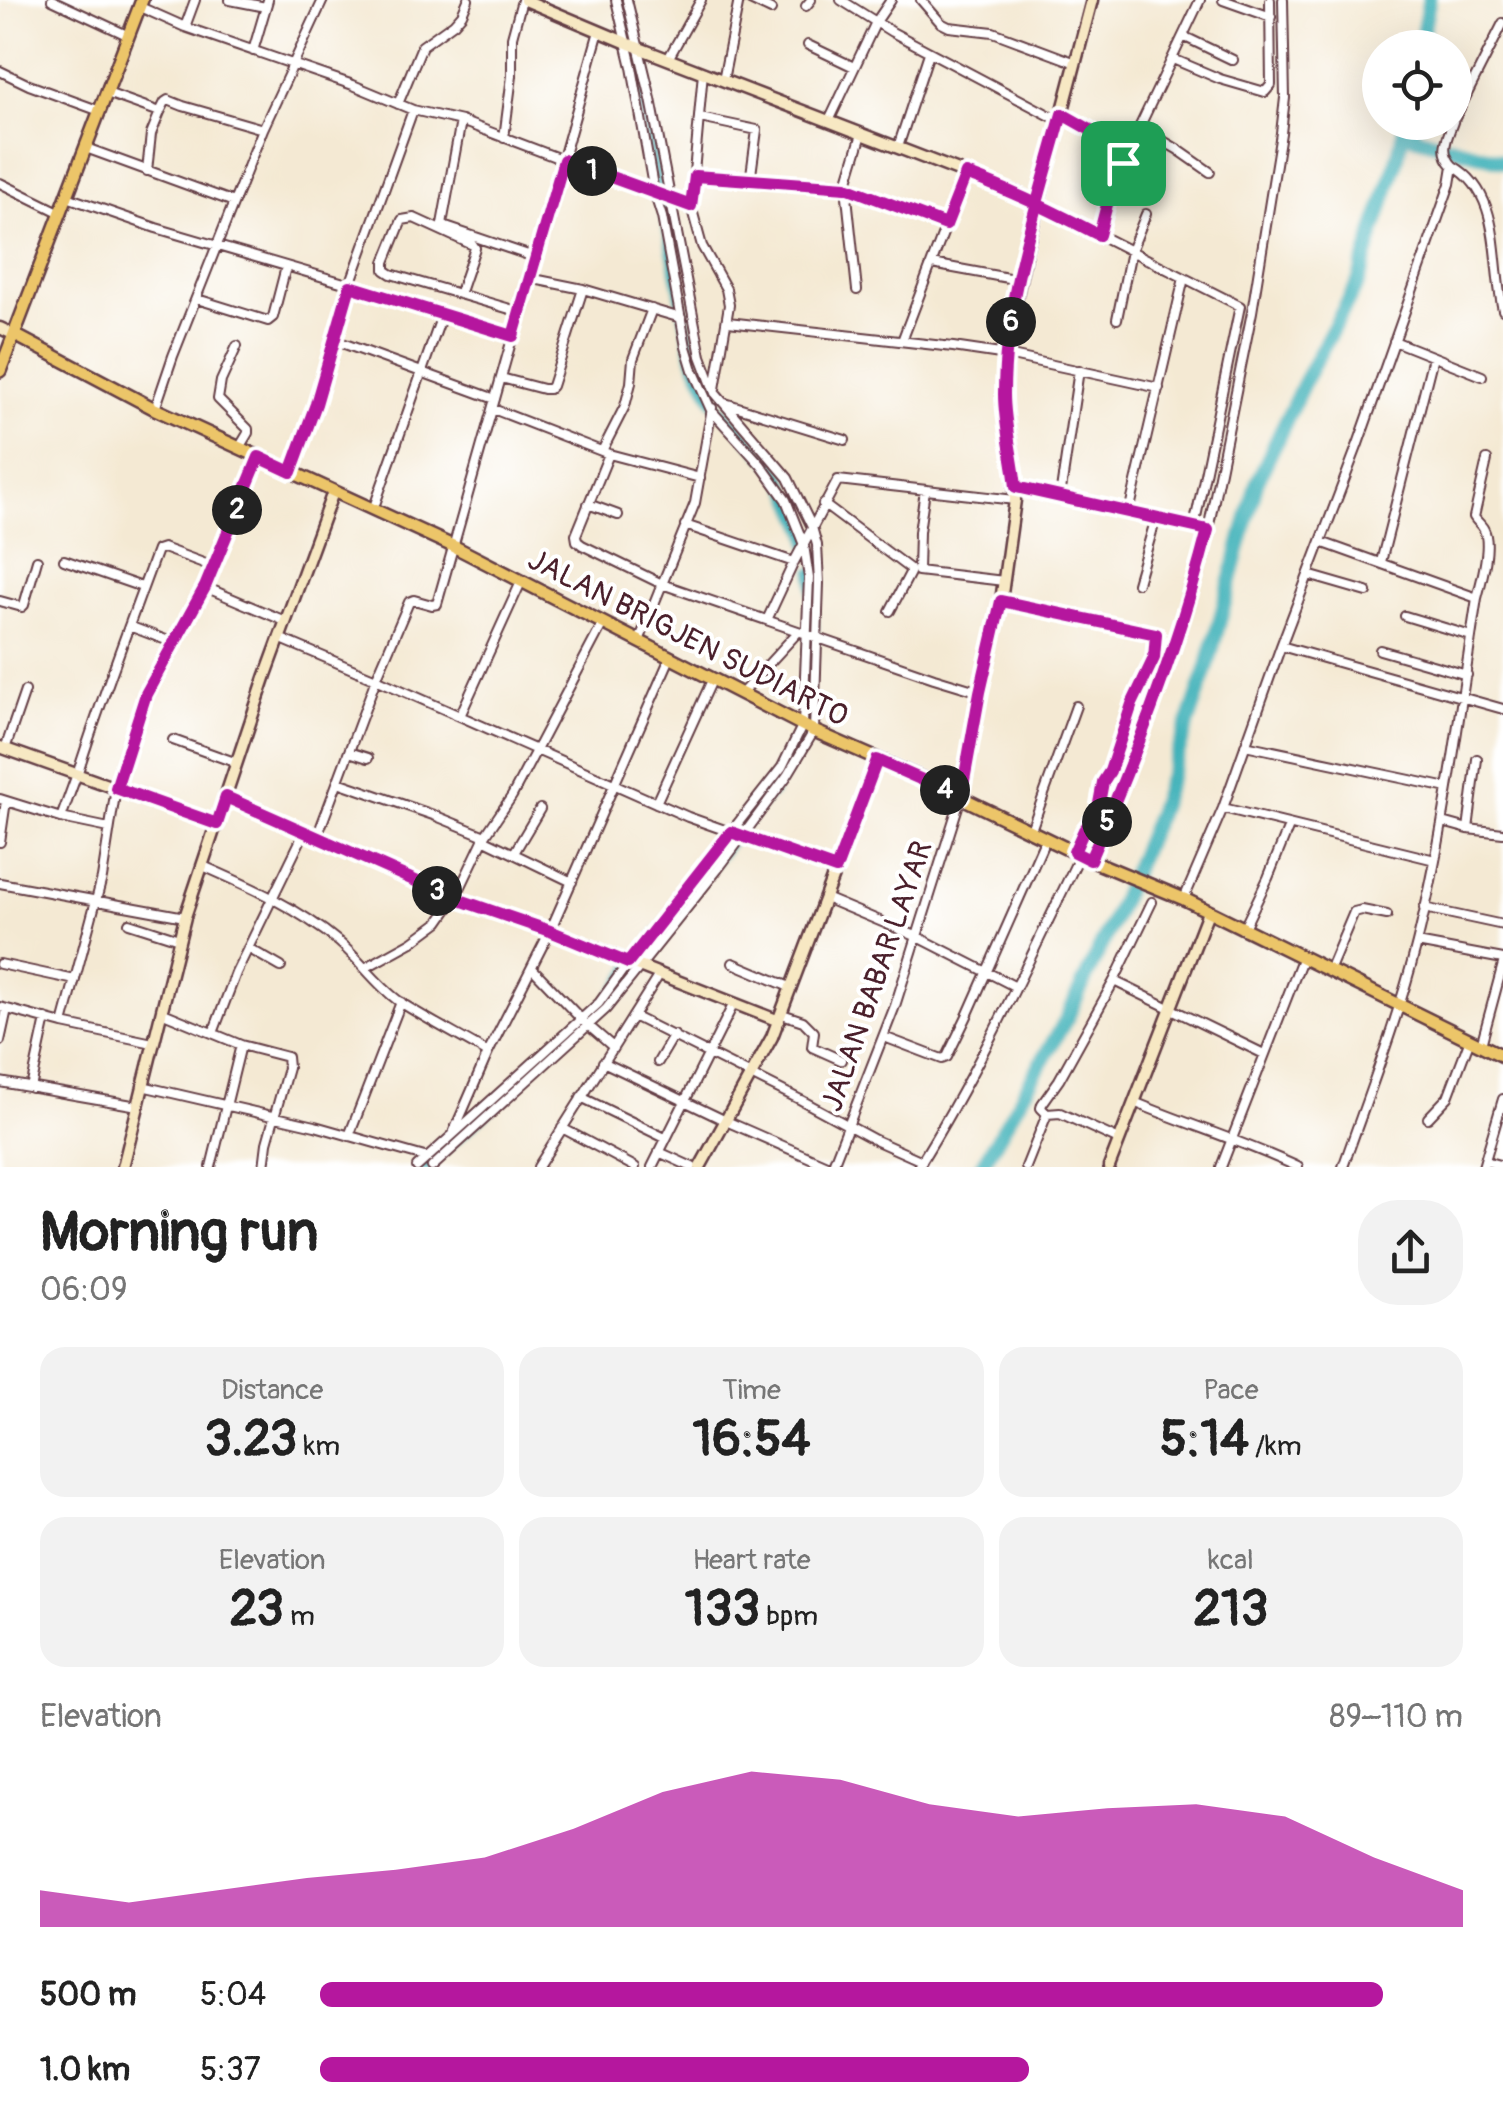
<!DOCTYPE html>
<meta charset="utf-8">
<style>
:root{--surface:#fff;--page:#f2f2f2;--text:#222;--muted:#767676;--accent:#b5179e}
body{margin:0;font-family:Pangolin,sans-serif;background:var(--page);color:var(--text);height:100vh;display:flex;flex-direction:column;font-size:38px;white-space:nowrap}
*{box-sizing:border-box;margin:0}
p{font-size:32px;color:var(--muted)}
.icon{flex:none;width:55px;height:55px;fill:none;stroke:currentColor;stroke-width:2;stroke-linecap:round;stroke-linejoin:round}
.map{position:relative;height:1167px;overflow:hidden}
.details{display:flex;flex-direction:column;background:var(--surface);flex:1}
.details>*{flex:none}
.fabs{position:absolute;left:1362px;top:30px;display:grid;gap:20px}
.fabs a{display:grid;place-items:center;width:110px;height:110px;border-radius:50%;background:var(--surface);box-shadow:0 10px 40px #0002;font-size:50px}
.pin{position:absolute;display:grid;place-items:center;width:85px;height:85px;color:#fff;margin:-42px;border-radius:20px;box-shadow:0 5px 15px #0006}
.km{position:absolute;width:50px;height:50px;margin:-25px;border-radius:50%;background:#222;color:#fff;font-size:28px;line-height:50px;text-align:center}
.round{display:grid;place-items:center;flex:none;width:105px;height:105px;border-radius:40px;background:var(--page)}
.headline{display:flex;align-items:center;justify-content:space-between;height:170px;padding:0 40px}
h1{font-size:55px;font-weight:800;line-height:75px}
.figures{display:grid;grid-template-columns:repeat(3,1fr);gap:15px;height:170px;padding:10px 40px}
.figures div{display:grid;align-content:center;border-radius:25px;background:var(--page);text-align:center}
.figures b{font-size:50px;font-weight:800}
.figures small{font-size:28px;font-weight:400}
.figures p{font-size:28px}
.chart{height:280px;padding:20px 40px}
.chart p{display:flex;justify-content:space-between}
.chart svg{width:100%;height:180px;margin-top:10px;fill:var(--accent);opacity:.7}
ul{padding:0 40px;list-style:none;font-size:32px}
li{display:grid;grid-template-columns:160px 120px 1fr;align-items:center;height:75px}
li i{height:25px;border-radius:12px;background:var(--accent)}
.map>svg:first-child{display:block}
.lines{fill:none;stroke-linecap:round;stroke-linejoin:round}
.canal{stroke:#42b2ba;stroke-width:10}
.river{stroke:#42b2ba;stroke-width:15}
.street-casing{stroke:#643d44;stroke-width:12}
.secondary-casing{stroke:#643d44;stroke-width:15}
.primary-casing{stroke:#643d44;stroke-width:16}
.street{stroke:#fff;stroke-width:8}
.secondary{stroke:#f7e8c3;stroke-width:10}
.primary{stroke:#ecc569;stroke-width:11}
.route-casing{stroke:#fff;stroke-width:20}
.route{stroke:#b5179e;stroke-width:12}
.labels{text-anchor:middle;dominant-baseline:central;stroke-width:8;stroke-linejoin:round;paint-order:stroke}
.street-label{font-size:30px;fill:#4a1f2b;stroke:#fff}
</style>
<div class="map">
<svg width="1503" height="1167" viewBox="0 0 1503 1167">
<rect width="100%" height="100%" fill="#fff"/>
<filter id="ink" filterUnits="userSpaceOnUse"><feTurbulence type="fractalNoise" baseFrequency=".01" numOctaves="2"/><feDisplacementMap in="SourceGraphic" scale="20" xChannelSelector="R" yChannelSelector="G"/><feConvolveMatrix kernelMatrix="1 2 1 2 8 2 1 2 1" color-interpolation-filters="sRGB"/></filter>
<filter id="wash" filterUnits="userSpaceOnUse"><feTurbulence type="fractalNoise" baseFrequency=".0048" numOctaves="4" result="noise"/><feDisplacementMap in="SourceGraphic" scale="40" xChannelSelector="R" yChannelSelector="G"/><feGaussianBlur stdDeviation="2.25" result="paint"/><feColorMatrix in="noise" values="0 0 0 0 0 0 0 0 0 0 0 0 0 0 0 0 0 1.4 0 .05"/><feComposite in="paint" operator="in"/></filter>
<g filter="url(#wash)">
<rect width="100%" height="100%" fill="#f4e9d3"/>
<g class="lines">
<!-- canal -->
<path class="canal" d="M 623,0 L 692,359 L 712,400 L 782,476 L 806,533 L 808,546
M 812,572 L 814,645
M 608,1002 L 635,962 L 758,807 L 773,792
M 425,1167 L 492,1108"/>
<!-- river -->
<path class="river" d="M 1420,48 L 1429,0
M 1409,122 L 1415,137 L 1503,161
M 981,1167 L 1068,1016 L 1113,920 L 1157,815 L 1207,668 L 1257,482 L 1305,380 L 1358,283 L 1396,163 L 1406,122"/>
</g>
</g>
<g filter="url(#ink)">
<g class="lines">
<defs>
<path id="street" d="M 52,0 L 129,36
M 230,0 L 266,7
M 750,0 L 771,10
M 841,0 L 892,32 L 1060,121
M 921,0 L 941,23 L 949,27 L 993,32 L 1076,63
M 1223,0 L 1271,17
M 806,6 L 811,0
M 140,7 L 185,27 L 353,85 L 413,110 L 461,121 L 608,177 L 691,206
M 185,27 L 195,0
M 1183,36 L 1233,60
M 808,45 L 854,67
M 253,51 L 268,0
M 668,59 L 701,0
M 1173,59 L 1220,79 L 1265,92 L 1271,85 L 1270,0
M 0,71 L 29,85 L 100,111
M 703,72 L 691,206 L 702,246 L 726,289 L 729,305 L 715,389
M 723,80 L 739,0
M 107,93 L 160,112 L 165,102 L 168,100 L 183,106 L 263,129
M 398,104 L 422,46 L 454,23 L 462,14 L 468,0
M 1062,114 L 1128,151 L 1200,0
M 700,118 L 757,130 L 750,182
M 1455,118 L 1503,23
M 461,121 L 442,224 L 446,227 L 534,257
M 829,121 L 876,22 L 891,0
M 1139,127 L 1177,149 L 1210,172
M 504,138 L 512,76 L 512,37 L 522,0
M 898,147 L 929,53
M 86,148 L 234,202
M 1453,166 C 1503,194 1491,261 1503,310
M 147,171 L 151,134 L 160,112
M 695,176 L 846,187 L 946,225
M 0,183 L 61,213
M 67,197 L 156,228 L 375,292 L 513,337
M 1038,204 L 1240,306 L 1194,527
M 1099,235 L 1111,193 L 1128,151
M 932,264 L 1019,280
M 529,278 L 583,289 L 681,318
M 461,289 L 475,248 L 473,245 L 414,218 L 402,220 L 385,262 L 385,270 L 391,274 L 520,312
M 857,290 L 846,187 L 862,134
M 197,299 L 268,321 L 273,317 L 286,267
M 1117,319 L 1131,251 L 1146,214
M 728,322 L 953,347 L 1007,355 L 1159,388
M 334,340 L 495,399
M 902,341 L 966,173
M 1394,341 L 1482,376
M 237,346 L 221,381 L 218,399 L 248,429 L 248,433 L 239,448
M 501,378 L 543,389 L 549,389 L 552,386 L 583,289
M 725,403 L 845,440
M 155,409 L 173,356 L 263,129 L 323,0
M 493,409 L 609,454 L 700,478
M 602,451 L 625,406 L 631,383 L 633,359 L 652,309
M 609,454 L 576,535 L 577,541 L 582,545 L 662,584 L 934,678 L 980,692
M 291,472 L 316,404 L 352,279 L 413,110
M 1015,487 L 1208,530
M 925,490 L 919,532 L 918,571 L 1004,581
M 1060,497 L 1079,370
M 588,504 L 618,515
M 823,504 L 910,569 L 910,573 L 890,611
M 373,510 L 442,315
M 1129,512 L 1184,278
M 685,525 L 794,562
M 1321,542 L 1477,598 C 1459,714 1445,830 1417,943 C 1398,1019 1369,1093 1343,1167
M 64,560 L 142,587
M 1381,562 L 1433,357
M 1308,575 L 1367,592
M 1137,583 L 1156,518
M 205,587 L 285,621
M 1477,598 C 1481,583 1492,545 1484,530 C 1482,525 1477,522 1474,517 L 1487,460
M 0,601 L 22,607 L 24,605 L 37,560
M 1001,601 L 1156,634 L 1154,658 L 1133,703 L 1111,771 L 1103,782 L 1097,813 L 1084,830 L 1074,852
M 1405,616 L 1471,636
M 767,620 L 794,562 L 838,480 L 1015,500
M 129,626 L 174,643
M 279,638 L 376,679 L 688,817 L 835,869
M 639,641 L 695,503 L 712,408
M 1281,646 L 1503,709
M 1380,650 L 1467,675
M 742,693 L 798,632
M 460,716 L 521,582
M 173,740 L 237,763
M 1245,745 L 1448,788
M 5,749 L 25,691
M 349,752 L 368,758
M 77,775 C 101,699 130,624 157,550 L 163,548 L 214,567
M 338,782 L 436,816 L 485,836
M 0,799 L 61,818 L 109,828
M 656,803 L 713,678
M 1223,808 L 1435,860
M 61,818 L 77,774
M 1443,822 L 1468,829 L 1503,833
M 1468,829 L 1477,759
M 1031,830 L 1076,706
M 317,837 L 376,679 L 409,602 L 414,600 L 432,605 L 437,604 L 599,31
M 483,839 L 572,882
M 0,842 L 6,801
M 514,853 L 540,809
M 1090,860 L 1119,794 L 1161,683 L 1208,530 L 1252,312 L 1281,133 L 1285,98 L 1283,0
M 203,866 C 251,887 298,908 339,942 C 361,961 376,985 400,1002 C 428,1020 459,1036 488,1053
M 0,883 L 185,917
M 825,898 L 918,937 L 1016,987
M 1184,899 L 1223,808 L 1281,646 L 1358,444 L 1450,184 L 1453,166 C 1439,151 1447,139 1453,122
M 1424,908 L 1503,925
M 129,923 L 179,939
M 1243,930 L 1268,878 L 1289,826
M 1417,943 L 1503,959
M 248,948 L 281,967
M 733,963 L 792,988
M 0,964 L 75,980
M 365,968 L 412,942 L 439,922 L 455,899 L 485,836 L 512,796 L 603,623
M 532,968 L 583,1021 L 613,1047
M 1329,971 L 1354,912 L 1362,910 L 1387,915
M 1114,981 L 1264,1054
M 0,1007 L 63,1024 L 153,1043
M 161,1012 L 241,1045 L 287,1057 L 288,1068 L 267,1143 L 264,1167
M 782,1014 L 803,1021 L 814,1032 L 812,1047 L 841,1060
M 633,1016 L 801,1100 L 875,1140 L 922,1161
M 63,1024 L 102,878 L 116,788 L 137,718 L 146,694 L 205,587 L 259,457
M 213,1033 L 236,973 L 305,831
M 884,1037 L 942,1059 L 947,1057 L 967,1016 L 1046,838
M 0,1041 L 7,1009
M 1481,1045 L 1503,964
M 603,1062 L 726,1121 L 831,1167
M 658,1062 L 674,1035
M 0,1082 L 138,1106
M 142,1086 L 315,1126 L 428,1158
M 31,1088 L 46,1019
M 581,1097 L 665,1138
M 1134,1102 C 1189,1125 1245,1142 1298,1167
M 1047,1114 L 1060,1113 L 1119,1140
M 1428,1118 L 1448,1097 L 1470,1039
M 562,1128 L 635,1167
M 454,1131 L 488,1053 L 550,931 L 670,658
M 349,1136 L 401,1002
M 659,1152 L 692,1167
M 1485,1161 L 1503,1166
M 211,1167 L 241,1045
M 417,1167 L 599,1003 L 628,963 L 782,767 L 803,724 L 809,578 L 804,545 L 786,500 L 761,465 L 711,410 L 693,370 L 686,347 L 662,217 L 654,192 L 632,67 L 616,0
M 432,1167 L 606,1009 L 718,869 L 787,776 L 814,731 L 819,583 L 817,545 L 812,527 L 788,478 L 715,393 L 701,356 L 651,99 L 627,0
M 538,1167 L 659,975
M 652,1167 L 734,1003
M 832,1167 L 895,1006 L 961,797
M 918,1167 C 980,1068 1029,960 1080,855
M 1026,1167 L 1047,1114 L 1041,1108 L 1042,1104 L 1059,1080 L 1114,981 L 1152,902
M 1221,1167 L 1302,959
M 1483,1167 L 1503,1099"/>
<path id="secondary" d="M 525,0 L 639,48 L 1018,194 L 1038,204
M 0,328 L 15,335
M 0,747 L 217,824
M 226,797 L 455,899 L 550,931 L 779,1021
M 961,797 L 980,692 L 1001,601 L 1015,500 L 1014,472 L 1004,397 L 1008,339 L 1026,251 L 1092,0
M 123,1167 L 185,917 L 266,675 L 333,492
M 700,1167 L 772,1037 L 877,760
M 1109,1167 L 1208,912"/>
<path id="primary" d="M 15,335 L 155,409 L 455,547 L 814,731 L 919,777 L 1090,860 L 1184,899 L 1503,1056
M 0,371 L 142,0"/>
</defs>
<!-- street casing -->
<use href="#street" class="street-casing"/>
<!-- secondary casing -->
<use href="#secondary" class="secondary-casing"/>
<!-- primary casing -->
<use href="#primary" class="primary-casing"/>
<!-- street -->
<use href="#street" class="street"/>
<!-- secondary -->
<use href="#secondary" class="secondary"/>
<!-- primary -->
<use href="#primary" class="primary"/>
</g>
</g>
<g class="lines" filter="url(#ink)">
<defs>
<path id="route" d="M 1123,163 L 1110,193 L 1099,235 C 1055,212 1012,191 966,174 L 946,225 L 846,187 L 695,176 L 691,206 L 564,160 L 513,336 L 350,286 L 316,404 L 291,472 L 259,457 L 205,587 L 146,694 L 116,788 L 217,824 L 226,797 L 454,898 L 550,931 L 628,963 L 731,832 L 836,869 L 877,760 L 961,797 L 980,692 L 1001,601 L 1156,634 L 1154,658 L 1132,704 L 1110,771 L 1103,782 L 1097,814 L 1084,830 L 1074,852 L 1090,860 C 1137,753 1179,643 1208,530 L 1016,487 C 1013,456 1004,425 1004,394 C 1004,302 1036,209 1060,121 L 1062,114 L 1128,151 L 1123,163"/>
</defs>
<!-- route casing -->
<use href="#route" class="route-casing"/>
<!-- route -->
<use href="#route" class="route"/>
</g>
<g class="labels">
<!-- street labels -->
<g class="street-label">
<text transform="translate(688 638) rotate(27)">JALAN BRIGJEN SUDIARTO</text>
<text transform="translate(877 976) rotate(-71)">JALAN BABAR LAYAR</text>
</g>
</g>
</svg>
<div class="fabs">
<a><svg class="icon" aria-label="locate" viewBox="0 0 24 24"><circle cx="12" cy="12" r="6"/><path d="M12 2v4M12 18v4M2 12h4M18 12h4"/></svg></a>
</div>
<div class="pin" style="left:1123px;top:163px;background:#1e9e55"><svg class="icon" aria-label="arrive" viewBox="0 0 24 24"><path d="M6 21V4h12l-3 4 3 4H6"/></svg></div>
<b class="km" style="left:592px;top:171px">1</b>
<b class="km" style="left:237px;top:510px">2</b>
<b class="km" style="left:437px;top:891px">3</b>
<b class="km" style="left:945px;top:790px">4</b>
<b class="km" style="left:1107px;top:822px">5</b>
<b class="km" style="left:1011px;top:322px">6</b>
</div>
<section class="details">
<div class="headline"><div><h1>Morning run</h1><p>06:09</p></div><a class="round"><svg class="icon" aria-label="share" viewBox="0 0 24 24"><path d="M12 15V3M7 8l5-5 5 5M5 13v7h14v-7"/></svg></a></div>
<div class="figures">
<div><p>Distance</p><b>3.23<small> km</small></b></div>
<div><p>Time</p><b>16:54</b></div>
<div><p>Pace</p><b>5:14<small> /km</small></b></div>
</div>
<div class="figures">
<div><p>Elevation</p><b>23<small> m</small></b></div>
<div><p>Heart rate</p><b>133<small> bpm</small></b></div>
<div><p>kcal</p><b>213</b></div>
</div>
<div class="chart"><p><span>Elevation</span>89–110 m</p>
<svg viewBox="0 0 160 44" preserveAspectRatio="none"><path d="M0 44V35L10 38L20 35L30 32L40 30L50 27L60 20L70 11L80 6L90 8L100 14L110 17L120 15L130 14L140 17L150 27L160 35V44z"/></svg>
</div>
<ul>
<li><b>500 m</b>5:04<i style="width:93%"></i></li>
<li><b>1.0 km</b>5:37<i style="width:62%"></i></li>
</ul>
</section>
